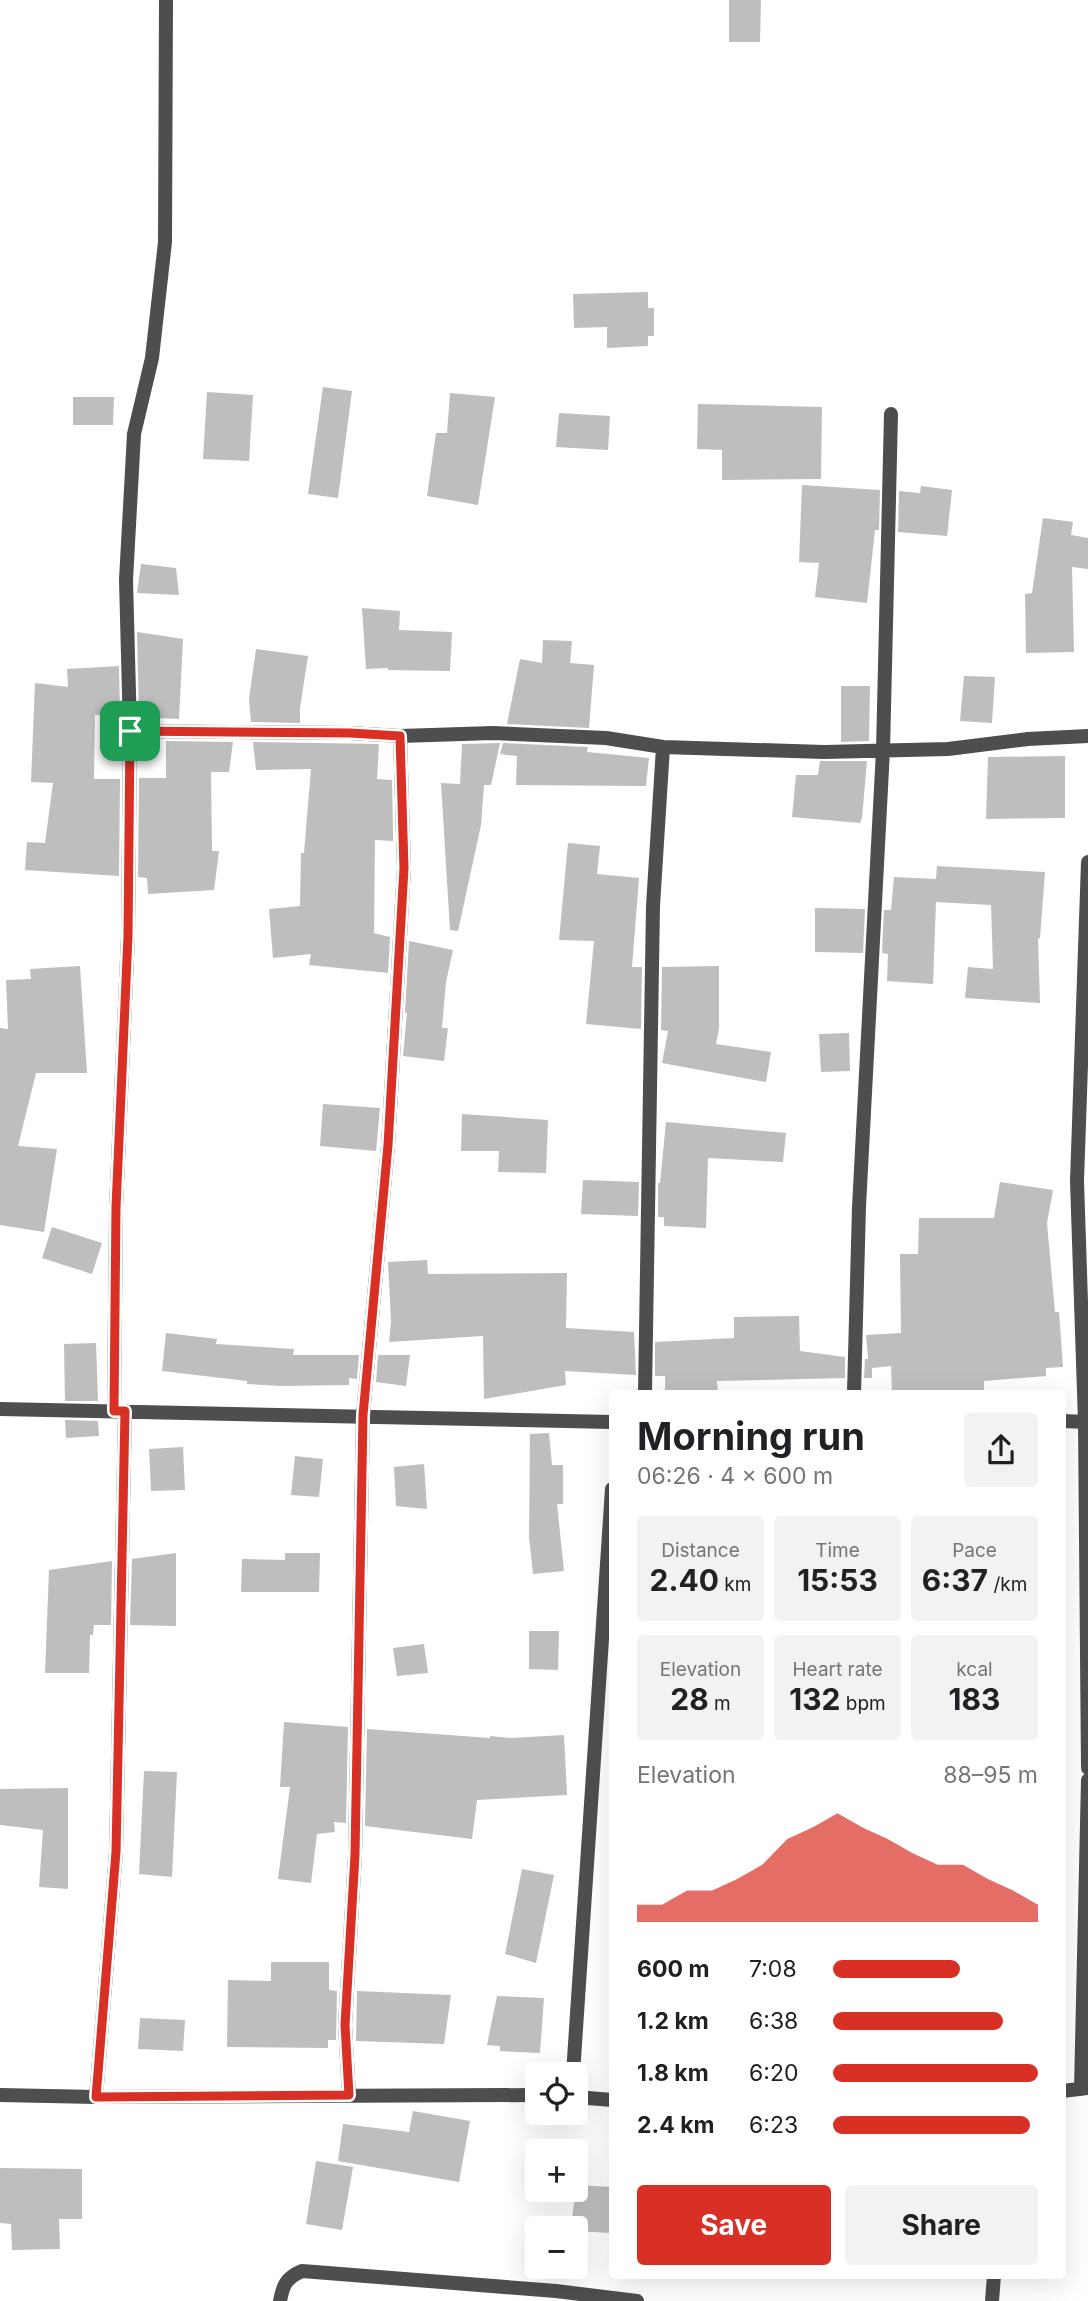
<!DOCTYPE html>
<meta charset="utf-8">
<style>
:root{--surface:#fff;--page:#f2f2f2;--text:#202124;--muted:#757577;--accent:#d93025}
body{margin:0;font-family:Inter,sans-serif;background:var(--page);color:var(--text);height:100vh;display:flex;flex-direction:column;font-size:26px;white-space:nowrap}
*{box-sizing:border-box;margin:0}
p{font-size:23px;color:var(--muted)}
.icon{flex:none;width:38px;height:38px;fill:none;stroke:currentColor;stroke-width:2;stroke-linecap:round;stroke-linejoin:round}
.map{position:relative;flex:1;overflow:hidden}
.drawer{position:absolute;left:609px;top:1390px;width:457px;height:889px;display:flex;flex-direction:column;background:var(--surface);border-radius:7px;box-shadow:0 7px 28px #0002}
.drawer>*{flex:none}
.controls{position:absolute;left:525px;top:2062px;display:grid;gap:14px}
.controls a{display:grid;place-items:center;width:63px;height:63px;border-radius:7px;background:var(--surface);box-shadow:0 7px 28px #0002;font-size:35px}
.pin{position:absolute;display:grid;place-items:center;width:60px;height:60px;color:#fff;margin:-30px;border-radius:14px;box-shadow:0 4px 10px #0006}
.round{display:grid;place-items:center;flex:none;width:74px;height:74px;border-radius:7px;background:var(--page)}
.head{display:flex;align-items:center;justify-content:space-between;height:119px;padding:0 28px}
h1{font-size:38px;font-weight:700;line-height:52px}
.metrics{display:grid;grid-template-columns:repeat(3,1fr);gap:10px;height:119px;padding:7px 28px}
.metrics div{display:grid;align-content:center;border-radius:7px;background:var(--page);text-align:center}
.metrics b{font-size:30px;font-weight:700}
.metrics small{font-size:19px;font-weight:400}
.metrics p{font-size:19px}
.chart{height:196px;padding:14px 28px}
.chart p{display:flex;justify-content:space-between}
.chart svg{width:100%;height:126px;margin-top:7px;fill:var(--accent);opacity:.7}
.button{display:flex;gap:14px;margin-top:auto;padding:14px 28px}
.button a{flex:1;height:80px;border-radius:7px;background:var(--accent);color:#fff;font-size:28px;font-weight:700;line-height:80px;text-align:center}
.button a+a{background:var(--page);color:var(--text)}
ul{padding:0 28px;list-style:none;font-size:23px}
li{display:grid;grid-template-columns:112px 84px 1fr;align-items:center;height:52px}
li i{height:18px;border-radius:9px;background:var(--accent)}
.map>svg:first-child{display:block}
.building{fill:#bebebe}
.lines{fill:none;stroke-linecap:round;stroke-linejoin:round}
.street{stroke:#4e4e4e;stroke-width:14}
.route-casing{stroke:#fff;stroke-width:14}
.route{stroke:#d93025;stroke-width:9}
</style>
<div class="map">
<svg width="1088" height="2301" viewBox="0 0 1088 2301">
<rect width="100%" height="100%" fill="#fff"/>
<!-- building -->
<path class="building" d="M 729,0 L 761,0 L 760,42 L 729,42 Z
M 648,292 L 648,308 L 654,308 L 654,336 L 648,336 L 648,346 L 607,348 L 607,327 L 574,328 L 573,294 Z
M 323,387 L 352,391 L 338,498 L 308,494 Z
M 207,392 L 253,395 L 249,461 L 203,459 Z
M 450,393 L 495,397 L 478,505 L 427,496 L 436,433 L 447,433 Z
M 73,397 L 114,397 L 113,425 L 73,425 Z
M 698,404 L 822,407 L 821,479 L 722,480 L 722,450 L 697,449 Z
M 559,413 L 610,416 L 608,450 L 556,447 Z
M 802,485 L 880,490 L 879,530 L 875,530 L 867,603 L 815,597 L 819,563 L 799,562 Z
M 921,486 L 952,490 L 947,536 L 898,532 L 899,491 L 920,493 Z
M 1043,518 L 1073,522 L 1071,535 L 1088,538 L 1088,569 L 1072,567 L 1074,652 L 1026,653 L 1025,594 L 1032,593 Z
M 141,564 L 176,568 L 179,595 L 137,593 Z
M 362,608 L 400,611 L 399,630 L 452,632 L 450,671 L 388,670 L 388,668 L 366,669 Z
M 137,632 L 183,639 L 179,719 L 139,717 Z
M 543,640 L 572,641 L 570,663 L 594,665 L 589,728 L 507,724 L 520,659 L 542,663 Z
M 256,649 L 308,656 L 300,708 L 300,723 L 251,722 L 249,699 Z
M 119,666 L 120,717 L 95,715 L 94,779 L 120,779 L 119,876 L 25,870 L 27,842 L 45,843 L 53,783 L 31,782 L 35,683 L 68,687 L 67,669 Z
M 964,676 L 995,677 L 992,723 L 960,721 Z
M 841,686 L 870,686 L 869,741 L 841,742 Z
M 166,741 L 233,742 L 229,772 L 211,772 L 212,851 L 219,851 L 214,890 L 148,894 L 147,878 L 138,877 L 139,778 L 166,778 Z
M 253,742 L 379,744 L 377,779 L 392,780 L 393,833 L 393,841 L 375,840 L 374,933 L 390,937 L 388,973 L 309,965 L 311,954 L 273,958 L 269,909 L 300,906 L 301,853 L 304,853 L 311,769 L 256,770 Z
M 500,743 L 491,785 L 484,785 L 481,825 L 458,931 L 450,930 L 441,783 L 460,784 L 462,744 Z
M 503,743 L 588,747 L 587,752 L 649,758 L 646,786 L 516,785 L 517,756 L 500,754 Z
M 1065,756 L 1065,818 L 986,819 L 988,757 Z
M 820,761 L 867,761 L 862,818 L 860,823 L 792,817 L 796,775 L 818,775 Z
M 568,843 L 600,846 L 597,874 L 639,878 L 632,967 L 642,967 L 641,1029 L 586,1024 L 594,941 L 559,940 Z
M 937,866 L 1045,872 L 1040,938 L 1038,939 L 1040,1003 L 965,998 L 968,967 L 993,969 L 991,905 L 936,902 L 933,984 L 887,981 L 888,954 L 882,953 L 884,910 L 891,910 L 894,877 L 936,879 Z
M 815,908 L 865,909 L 863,953 L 815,952 Z
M 409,941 L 453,950 L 446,982 L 442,1028 L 448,1028 L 444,1061 L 403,1056 L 407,1013 L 405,1013 Z
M 80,966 L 87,1073 L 36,1073 L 18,1146 L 57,1149 L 44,1232 L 0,1225 L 0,1028 L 8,1029 L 6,980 L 31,979 L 30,969 Z
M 719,966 L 719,1028 L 716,1044 L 771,1052 L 766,1082 L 662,1063 L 668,1031 L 661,1030 L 662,967 Z
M 849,1033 L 850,1071 L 821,1072 L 819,1034 Z
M 323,1104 L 380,1108 L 376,1151 L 320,1146 Z
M 462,1114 L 548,1120 L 546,1173 L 498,1172 L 499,1151 L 461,1151 Z
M 666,1122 L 786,1133 L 783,1162 L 708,1158 L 706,1228 L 664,1226 L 664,1217 L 658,1217 L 658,1183 L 660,1183 Z
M 583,1180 L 639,1182 L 638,1216 L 581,1214 Z
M 1000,1182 L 1053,1190 L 1047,1223 L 1055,1312 L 1059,1312 L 1063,1367 L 1046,1368 L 1046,1376 L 984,1381 L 984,1393 L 892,1393 L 891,1366 L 872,1368 L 872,1378 L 864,1378 L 865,1359 L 868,1359 L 866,1335 L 901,1333 L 900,1254 L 918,1254 L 919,1218 L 994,1218 Z
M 52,1227 L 102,1243 L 92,1274 L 42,1258 Z
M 427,1260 L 428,1274 L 567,1273 L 566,1328 L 634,1332 L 636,1375 L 565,1371 L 566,1385 L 484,1399 L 483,1336 L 389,1342 L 391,1322 L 388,1262 Z
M 799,1316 L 800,1351 L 845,1357 L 845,1378 L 717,1381 L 718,1393 L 690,1393 L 690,1390 L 665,1391 L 665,1376 L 655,1376 L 655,1342 L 734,1338 L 734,1317 Z
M 166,1333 L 217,1339 L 216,1344 L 294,1349 L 293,1355 L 359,1355 L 357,1379 L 349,1378 L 349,1385 L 281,1386 L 247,1384 L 247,1381 L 162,1371 Z
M 96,1343 L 98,1401 L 65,1401 L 64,1344 Z
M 378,1355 L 410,1355 L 406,1386 L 376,1382 Z
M 65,1420 L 98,1421 L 99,1436 L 66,1438 Z
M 549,1433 L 552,1465 L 563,1465 L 563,1504 L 557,1504 L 564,1571 L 533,1574 L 529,1537 L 530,1434 Z
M 183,1447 L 185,1490 L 151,1491 L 149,1449 Z
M 295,1456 L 323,1459 L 319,1497 L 291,1495 Z
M 424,1464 L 427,1509 L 396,1506 L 394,1467 Z
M 176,1553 L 176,1626 L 130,1625 L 132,1559 Z
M 285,1553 L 320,1553 L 319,1592 L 241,1592 L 242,1559 L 285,1560 Z
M 112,1561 L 111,1625 L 94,1625 L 93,1635 L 90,1635 L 89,1673 L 45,1673 L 49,1570 Z
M 529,1631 L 559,1631 L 558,1670 L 529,1669 Z
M 424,1644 L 428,1673 L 397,1676 L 393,1648 Z
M 284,1722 L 348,1727 L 346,1823 L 334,1822 L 335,1832 L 317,1834 L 311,1883 L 278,1879 L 290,1787 L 280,1787 Z
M 367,1729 L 490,1738 L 490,1736 L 511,1738 L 564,1735 L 567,1795 L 477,1800 L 472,1839 L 365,1826 Z
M 144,1771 L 177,1772 L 172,1877 L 139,1874 Z
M 68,1788 L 68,1889 L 39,1887 L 43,1830 L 0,1825 L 0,1789 Z
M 522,1869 L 554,1875 L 536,1963 L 505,1954 Z
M 271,1962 L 329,1962 L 329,1990 L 337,1991 L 336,2040 L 328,2040 L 328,2048 L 227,2047 L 228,1980 L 271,1981 Z
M 357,1991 L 451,1995 L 444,2044 L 356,2041 Z
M 497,1996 L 544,1998 L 540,2053 L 500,2051 L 500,2046 L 487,2045 Z
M 140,2018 L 185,2020 L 183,2051 L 138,2049 Z
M 413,2111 L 470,2121 L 459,2182 L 338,2161 L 343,2124 L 409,2132 Z
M 316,2161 L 353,2167 L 342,2230 L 306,2224 Z
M 0,2168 L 82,2169 L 82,2219 L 59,2219 L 60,2249 L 12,2250 L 11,2224 L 0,2223 Z
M 576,2185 L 612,2187 L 610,2233 L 576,2231 L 576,2228 L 571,2228 Z"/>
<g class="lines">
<!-- street -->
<path class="street" d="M 130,731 L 350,733 L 400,736 L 493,733 L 606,738 L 663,747 L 824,752 L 948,749 L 1028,739 L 1088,736
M 1088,862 L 1077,1181 L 1085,1422 L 1088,1768
M 645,1393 L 653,906 L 663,747
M 854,1393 L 859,1207 L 883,750 L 891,414
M 0,1409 L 612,1422
M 114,1411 L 116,1207 L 128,936 L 130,731 L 126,580 L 134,434 L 152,358 L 165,242 L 166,0
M 1062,1421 L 1088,1422
M 573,2074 L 612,1489
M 1081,2089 L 1088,1780
M 1062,2091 L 1088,2088
M 0,2095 L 96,2097 L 537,2095
M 349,2095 L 345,2025 L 355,1855 L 363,1415 L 388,1145 L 404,868 L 400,736
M 96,2097 L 116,1852 L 125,1411
M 576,2097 L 612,2100
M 280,2301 C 283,2285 286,2278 302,2271 L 556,2291 L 637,2301
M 992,2301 L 994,2275"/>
</g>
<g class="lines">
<defs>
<path id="route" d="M 130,731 L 350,733 L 400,736 L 404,868 L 388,1145 L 363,1415 L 355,1855 L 345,2025 L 349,2095 L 96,2097 L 116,1852 L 125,1411 L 114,1411 L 116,1207 L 128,936 Z"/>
</defs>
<!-- route casing -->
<use href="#route" class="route-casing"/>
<!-- route -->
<use href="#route" class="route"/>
</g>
</svg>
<div class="controls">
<a><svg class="icon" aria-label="locate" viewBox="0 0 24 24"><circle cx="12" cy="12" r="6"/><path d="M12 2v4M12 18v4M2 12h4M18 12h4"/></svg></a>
<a>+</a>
<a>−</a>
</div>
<div class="pin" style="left:130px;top:731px;background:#1e9e55"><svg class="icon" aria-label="arrive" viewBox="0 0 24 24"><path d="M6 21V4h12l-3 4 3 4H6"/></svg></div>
<section class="drawer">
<div class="head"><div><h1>Morning run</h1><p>06:26 · 4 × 600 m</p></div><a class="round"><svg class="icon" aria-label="share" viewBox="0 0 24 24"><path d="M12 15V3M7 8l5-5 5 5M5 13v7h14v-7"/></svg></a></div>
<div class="metrics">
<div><p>Distance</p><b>2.40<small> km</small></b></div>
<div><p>Time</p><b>15:53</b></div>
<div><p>Pace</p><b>6:37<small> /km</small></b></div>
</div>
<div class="metrics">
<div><p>Elevation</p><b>28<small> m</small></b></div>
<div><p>Heart rate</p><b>132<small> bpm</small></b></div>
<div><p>kcal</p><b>183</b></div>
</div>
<div class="chart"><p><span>Elevation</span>88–95 m</p>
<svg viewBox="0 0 160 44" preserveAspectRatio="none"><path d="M0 44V38L10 38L20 33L30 33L40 29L50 24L60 15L70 11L80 6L90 11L100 15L110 20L120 24L130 24L140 29L150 33L160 38V44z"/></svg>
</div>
<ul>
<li><b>600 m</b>7:08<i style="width:62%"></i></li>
<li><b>1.2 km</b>6:38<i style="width:83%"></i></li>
<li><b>1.8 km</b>6:20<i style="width:100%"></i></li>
<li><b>2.4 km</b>6:23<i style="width:96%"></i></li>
</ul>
<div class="button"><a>Save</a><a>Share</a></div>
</section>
</div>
